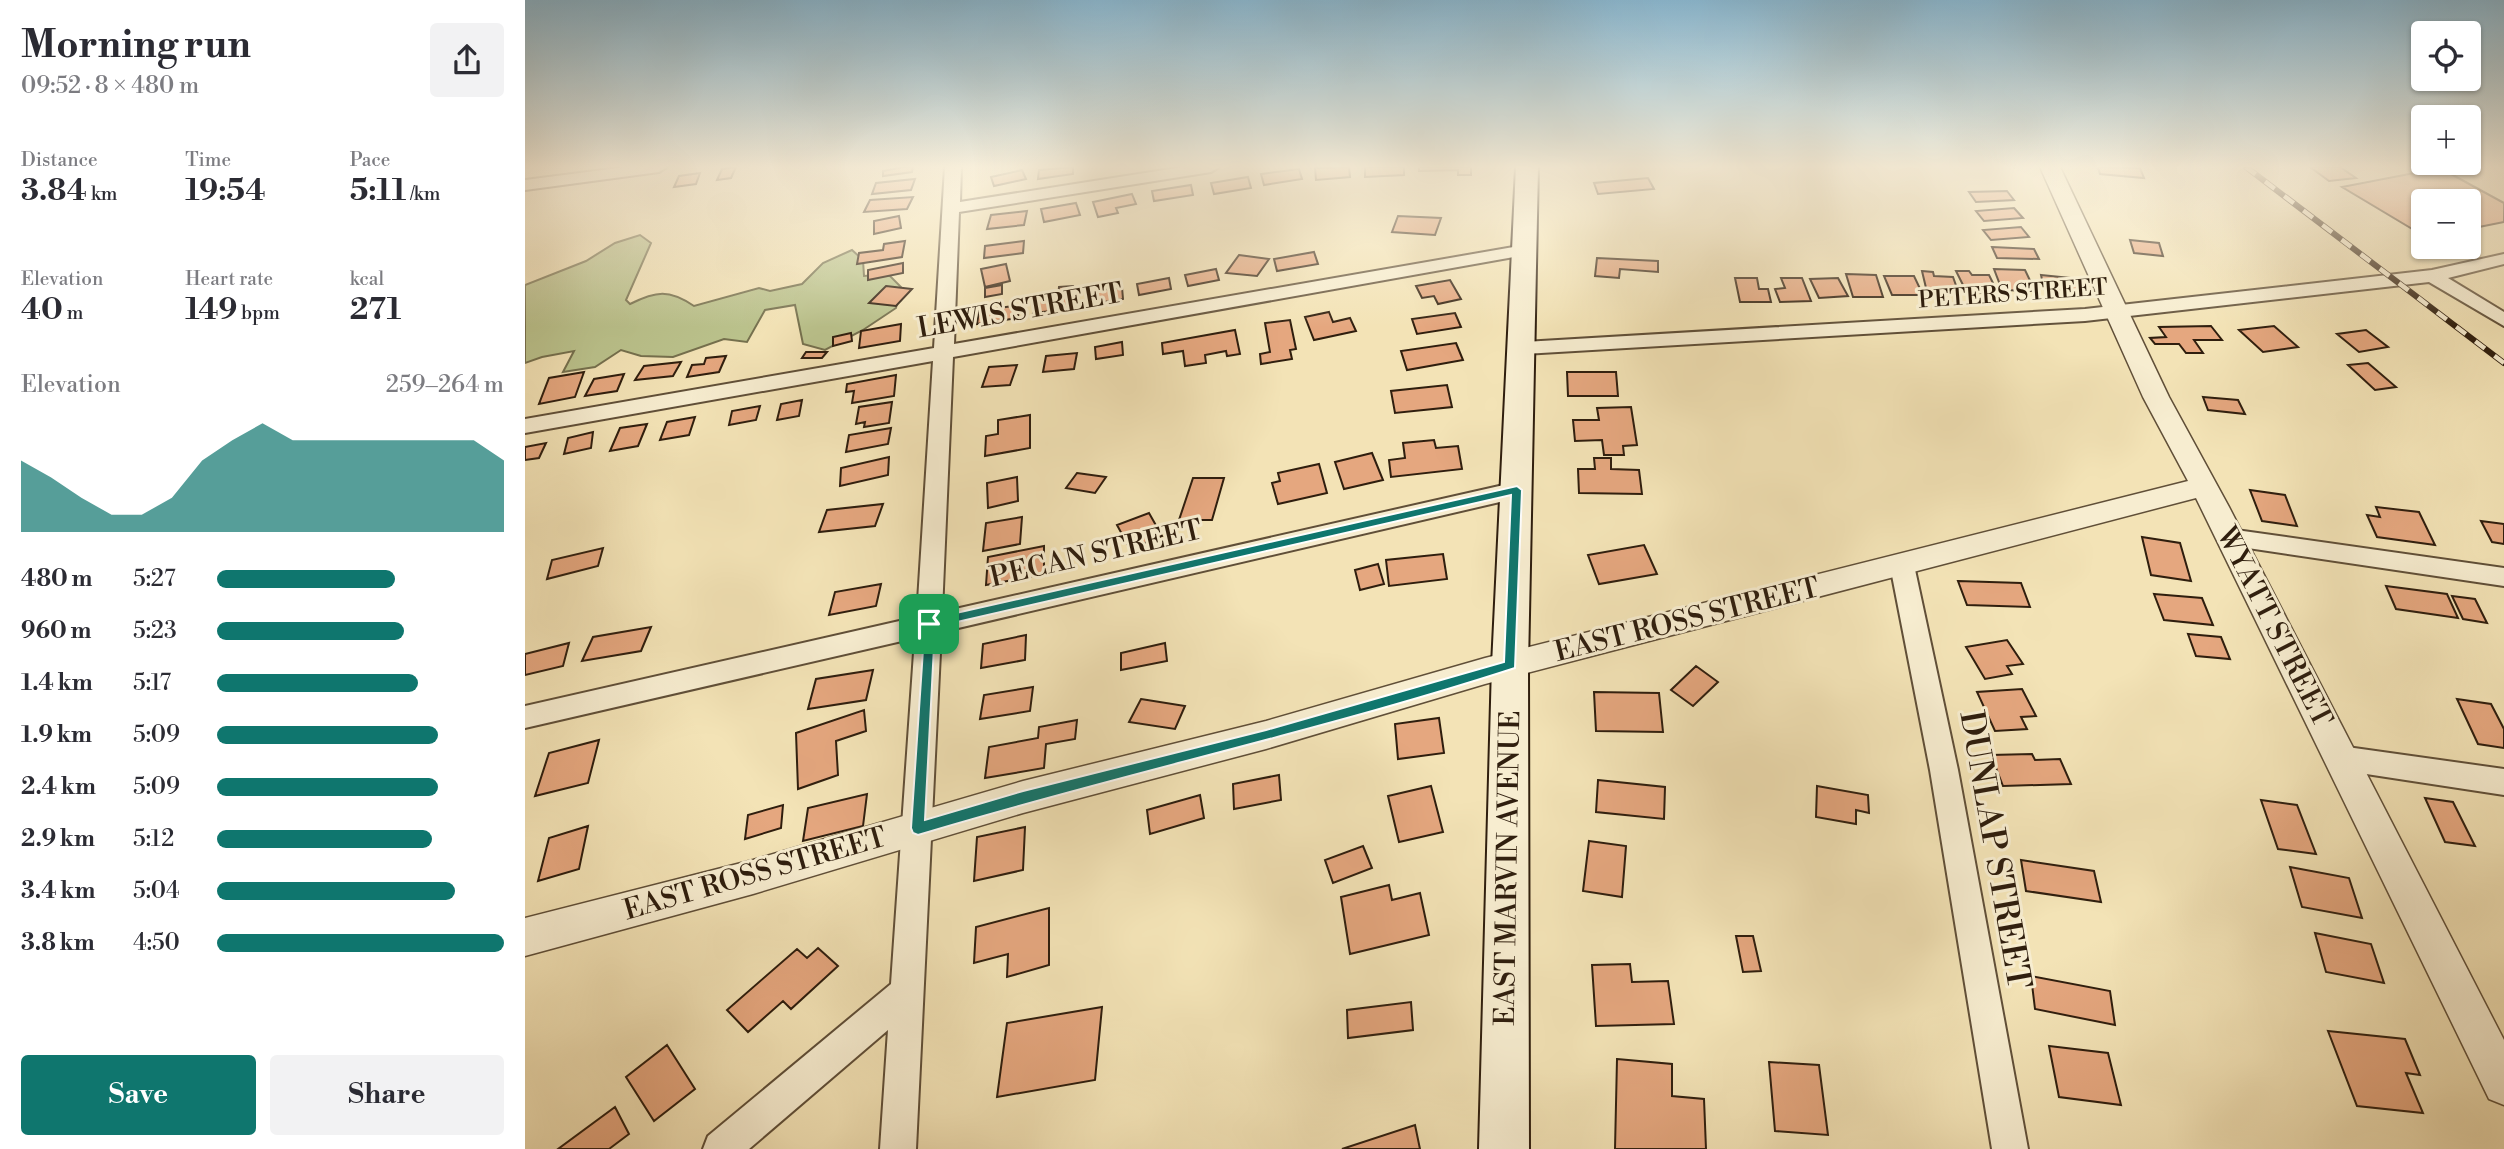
<!DOCTYPE html>
<meta charset="utf-8">
<style>
:root{--surface:#fff;--page:#f2f2f3;--text:#2b2b33;--muted:#7c7c81;--accent:#0f766e}
body{margin:0;font-family:"Libre Bodoni",serif;background:var(--page);color:var(--text);height:100vh;display:flex;flex-direction:column;font-size:26px;white-space:nowrap}
*{box-sizing:border-box;margin:0}
p{font-size:23px;color:var(--muted)}
.icon{flex:none;width:38px;height:38px;fill:none;stroke:currentColor;stroke-width:2;stroke-linecap:round;stroke-linejoin:round}
.map{position:relative;flex:1;overflow:hidden}
.drawer{display:flex;flex-direction:column;background:var(--surface);width:525px}
.drawer>*{flex:none}
.tools{position:absolute;left:1886px;top:21px;display:grid;gap:14px}
.tools a{display:grid;place-items:center;width:70px;height:70px;border-radius:7px;background:var(--surface);box-shadow:0 2px 5px #0004;font-size:35px}
.pin{position:absolute;display:grid;place-items:center;width:60px;height:60px;color:#fff;margin:-30px;border-radius:14px;box-shadow:0 4px 10px #0006}
.round{display:grid;place-items:center;flex:none;width:74px;height:74px;border-radius:7px;background:var(--page)}
.headline{display:flex;align-items:center;justify-content:space-between;height:119px;padding:0 21px}
h1{font-size:38px;font-weight:700;line-height:52px}
.stats{display:grid;grid-template-columns:repeat(3,1fr);gap:10px;height:119px;padding:7px 21px}
.stats div{display:grid;align-content:center}
.stats b{font-size:30px;font-weight:700}
.stats small{font-size:19px;font-weight:400}
.stats p{font-size:19px}
.chart{height:196px;padding:14px 21px}
.chart p{display:flex;justify-content:space-between}
.chart svg{width:100%;height:126px;margin-top:7px;fill:var(--accent);opacity:.7}
.primary-button{display:flex;gap:14px;margin-top:auto;padding:14px 21px}
.primary-button a{flex:1;height:80px;border-radius:7px;background:var(--accent);color:#fff;font-size:28px;font-weight:700;line-height:80px;text-align:center}
.primary-button a+a{background:var(--page);color:var(--text)}
ul{padding:0 21px;list-style:none;font-size:23px}
li{display:grid;grid-template-columns:112px 84px 1fr;align-items:center;height:52px}
li i{height:18px;border-radius:9px;background:var(--accent)}
main{display:flex;flex:1;min-height:0}
.map>svg:first-child{display:block}
.green{fill:#bbc38d;stroke:#75704e;stroke-width:2}
.building{fill:#e5a77f;stroke:#2f1e0e;stroke-width:2}
.lines{fill:none;stroke-linecap:round;stroke-linejoin:round}
.minor-casing{stroke:#604f38;stroke-width:4}
.tertiary-casing{stroke:#604f38;stroke-width:3}
.secondary-casing{stroke:#2f1e0e;stroke-width:4}
.minor{fill:#f7edd0;fill-rule:evenodd}
.tertiary{fill:#f7edd0;fill-rule:evenodd}
.secondary{fill:#f7edd0;fill-rule:evenodd}
.rail-casing{stroke:#2f1e0e;stroke-width:6}
.rail{stroke:#f7edd0;stroke-width:4.5;stroke-dasharray:12;stroke-linecap:butt}
.route{fill:#0f766e;stroke:#fff;stroke-width:2;fill-rule:evenodd}
.labels{text-anchor:middle;dominant-baseline:central;stroke-width:6;stroke-linejoin:round;paint-order:stroke}
.far-street-label{font-size:23px;fill:#2f1e0e;stroke:#f7edd0}
.street-label{font-size:28px;fill:#2f1e0e;stroke:#f7edd0}
.near-street-label{font-size:33px;fill:#2f1e0e;stroke:#f7edd0}
</style>
<main>
<section class="drawer">
<div class="headline"><div><h1>Morning run</h1><p>09:52 · 8 × 480 m</p></div><a class="round"><svg class="icon" aria-label="share" viewBox="0 0 24 24"><path d="M12 15V3M7 8l5-5 5 5M5 13v7h14v-7"/></svg></a></div>
<div class="stats">
<div><p>Distance</p><b>3.84<small> km</small></b></div>
<div><p>Time</p><b>19:54</b></div>
<div><p>Pace</p><b>5:11<small> /km</small></b></div>
</div>
<div class="stats">
<div><p>Elevation</p><b>40<small> m</small></b></div>
<div><p>Heart rate</p><b>149<small> bpm</small></b></div>
<div><p>kcal</p><b>271</b></div>
</div>
<div class="chart"><p><span>Elevation</span>259–264 m</p>
<svg viewBox="0 0 160 44" preserveAspectRatio="none"><path d="M0 44V19L10 25L20 32L30 38L40 38L50 32L60 19L70 12L80 6L90 12L100 12L110 12L120 12L130 12L140 12L150 12L160 19V44z"/></svg>
</div>
<ul>
<li><b>480 m</b>5:27<i style="width:62%"></i></li>
<li><b>960 m</b>5:23<i style="width:65%"></i></li>
<li><b>1.4 km</b>5:17<i style="width:70%"></i></li>
<li><b>1.9 km</b>5:09<i style="width:77%"></i></li>
<li><b>2.4 km</b>5:09<i style="width:77%"></i></li>
<li><b>2.9 km</b>5:12<i style="width:75%"></i></li>
<li><b>3.4 km</b>5:04<i style="width:83%"></i></li>
<li><b>3.8 km</b>4:50<i style="width:100%"></i></li>
</ul>
<div class="primary-button"><a>Save</a><a>Share</a></div>
</section>
<div class="map">
<svg width="1979" height="1149" viewBox="0 0 1979 1149">
<rect width="100%" height="100%" fill="#f3e3b6"/>
<filter id="stains"><feTurbulence type="fractalNoise" baseFrequency=".00286" numOctaves="4"/><feColorMatrix values="0 0 0 0 .2 0 0 0 0 .09 0 0 0 0 .02 0 0 0 .5 -.17"/></filter>
<radialGradient id="worn" r=".72"><stop offset=".6" stop-color="#630" stop-opacity="0"/><stop offset="1" stop-color="#630" stop-opacity=".3"/></radialGradient>
<!-- green -->
<path class="green" d="M 115,235 L 126,243 L 101,300 L 105,304 C 131,291 144,289 169,306 L 234,288 L 245,291 L 277,284 L 298,263 L 327,250 L 338,260 L 339,276 L 363,274 L 376,287 L 371,308 L 338,330 L 300,350 L 278,344 L 270,305 L 240,310 L 222,342 L 199,339 L 148,357 L 116,356 L 96,350 L 70,367 L 38,372 L 49,351 L 17,357 L 0,363 L 0,285 L 61,261 L 90,243 Z"/>
<!-- building -->
<path class="building" d="M 211,167 L 206,178 L 192,180 L 197,169 Z
M 378,167 L 388,167 L 387,172 L 358,176 L 358,171 Z
M 548,167 L 548,174 L 513,179 L 514,170 Z
M 824,167 L 825,177 L 791,180 L 790,168 Z
M 840,167 L 879,167 L 879,175 L 840,177 Z
M 894,167 L 946,167 L 946,175 L 933,175 L 933,170 L 894,171 Z
M 1573,167 L 1615,168 L 1619,178 L 1575,174 Z
M 1785,167 L 1815,167 L 1831,178 L 1804,181 Z
M 1915,168 L 1979,203 L 1979,222 L 1944,229 L 1944,201 L 1899,201 L 1899,236 L 1817,187 Z
M 774,169 L 777,179 L 739,185 L 736,174 Z
M 497,170 L 501,179 L 469,186 L 466,177 Z
M 175,173 L 171,184 L 149,187 L 154,176 Z
M 723,177 L 726,188 L 689,194 L 686,183 Z
M 1123,178 L 1129,189 L 1073,194 L 1069,183 Z
M 390,179 L 386,190 L 347,194 L 351,183 Z
M 666,185 L 668,195 L 629,201 L 627,191 Z
M 1482,191 L 1489,200 L 1451,202 L 1444,192 Z
M 607,194 L 611,204 L 591,208 L 593,213 L 573,217 L 568,202 Z
M 388,197 L 382,209 L 339,212 L 345,200 Z
M 551,203 L 555,215 L 519,222 L 516,209 Z
M 1489,208 L 1498,218 L 1459,221 L 1451,211 Z
M 502,211 L 499,225 L 462,229 L 466,215 Z
M 374,216 L 376,228 L 349,234 L 349,221 Z
M 873,216 L 916,218 L 910,235 L 867,232 Z
M 1496,227 L 1504,237 L 1466,240 L 1458,230 Z
M 1605,240 L 1634,243 L 1638,256 L 1609,253 Z
M 380,241 L 377,257 L 332,264 L 334,253 L 358,250 L 359,244 Z
M 499,241 L 498,253 L 459,258 L 460,246 Z
M 1467,247 L 1509,249 L 1514,259 L 1472,258 Z
M 789,252 L 793,264 L 752,271 L 749,259 Z
M 714,255 L 744,259 L 732,276 L 701,273 Z
M 1072,258 L 1133,261 L 1133,272 L 1095,269 L 1094,278 L 1070,276 Z
M 378,263 L 378,273 L 343,280 L 343,270 Z
M 481,264 L 485,281 L 460,287 L 456,269 Z
M 691,269 L 694,280 L 663,286 L 660,275 Z
M 1469,269 L 1500,270 L 1510,291 L 1477,290 Z
M 1397,271 L 1408,272 L 1409,276 L 1428,277 L 1434,294 L 1402,292 Z
M 1431,271 L 1444,271 L 1447,275 L 1464,275 L 1473,293 L 1442,293 Z
M 1321,274 L 1351,275 L 1358,297 L 1328,297 Z
M 1516,275 L 1555,279 L 1559,293 L 1519,289 Z
M 1359,276 L 1389,276 L 1398,295 L 1367,295 Z
M 644,278 L 646,289 L 614,295 L 612,284 Z
M 1210,278 L 1232,278 L 1234,289 L 1243,289 L 1246,302 L 1215,302 Z
M 1256,278 L 1277,278 L 1286,301 L 1255,302 L 1250,289 L 1260,288 Z
M 1313,278 L 1323,296 L 1294,298 L 1285,279 Z
M 925,280 L 936,299 L 913,304 L 909,296 L 897,298 L 891,286 Z
M 477,285 L 477,294 L 460,297 L 460,288 Z
M 361,286 L 387,289 L 371,306 L 344,303 Z
M 548,286 L 545,309 L 508,313 L 510,301 L 533,299 L 534,287 Z
M 597,287 L 598,299 L 566,304 L 565,292 Z
M 494,305 L 493,318 L 452,324 L 454,311 Z
M 804,312 L 808,322 L 825,318 L 831,331 L 789,340 L 780,317 Z
M 930,313 L 936,327 L 892,334 L 887,319 Z
M 765,320 L 771,349 L 765,350 L 767,359 L 736,364 L 735,354 L 745,352 L 740,323 Z
M 376,324 L 375,341 L 334,348 L 336,331 Z
M 1686,326 L 1697,340 L 1669,340 L 1678,353 L 1661,353 L 1654,344 L 1630,344 L 1625,338 L 1641,337 L 1634,327 Z
M 1749,326 L 1773,347 L 1738,352 L 1714,330 Z
M 710,330 L 715,354 L 702,356 L 701,351 L 680,355 L 681,363 L 660,366 L 658,351 L 638,354 L 637,343 Z
M 1841,330 L 1863,347 L 1834,352 L 1812,334 Z
M 326,333 L 327,341 L 308,346 L 308,337 Z
M 597,342 L 598,355 L 571,359 L 570,347 Z
M 931,343 L 938,360 L 882,370 L 876,351 Z
M 281,352 L 302,352 L 297,358 L 277,358 Z
M 552,353 L 549,369 L 518,372 L 521,356 Z
M 201,356 L 194,372 L 162,377 L 167,365 L 179,364 L 181,358 Z
M 156,362 L 148,376 L 110,380 L 119,366 Z
M 1843,363 L 1871,387 L 1850,390 L 1823,365 Z
M 492,365 L 485,385 L 457,387 L 464,367 Z
M 59,372 L 50,397 L 14,404 L 24,378 Z
M 1042,372 L 1091,372 L 1093,396 L 1043,396 Z
M 99,374 L 92,391 L 60,396 L 69,379 Z
M 371,375 L 369,396 L 327,403 L 329,391 L 321,392 L 322,384 Z
M 922,385 L 927,407 L 870,413 L 866,391 Z
M 1678,397 L 1713,400 L 1720,414 L 1683,410 Z
M 277,400 L 274,416 L 252,420 L 256,404 Z
M 367,402 L 364,423 L 339,427 L 340,422 L 331,424 L 334,407 Z
M 235,406 L 231,420 L 204,425 L 207,411 Z
M 1106,407 L 1112,445 L 1098,446 L 1099,455 L 1079,455 L 1077,440 L 1050,441 L 1048,420 L 1074,420 L 1072,408 Z
M 505,415 L 505,448 L 460,456 L 461,436 L 473,434 L 473,420 Z
M 170,417 L 164,435 L 135,440 L 142,422 Z
M 122,424 L 113,446 L 85,451 L 95,428 Z
M 366,428 L 363,444 L 321,452 L 324,435 Z
M 68,432 L 66,448 L 39,454 L 43,438 Z
M 909,440 L 911,448 L 933,446 L 937,469 L 866,477 L 864,460 L 880,458 L 878,443 Z
M 21,443 L 14,458 L 0,460 L 0,447 Z
M 847,453 L 858,480 L 819,489 L 810,462 Z
M 364,457 L 363,475 L 315,486 L 316,468 Z
M 1069,458 L 1086,458 L 1086,469 L 1114,470 L 1117,494 L 1054,493 L 1053,469 L 1070,469 Z
M 794,464 L 802,493 L 753,504 L 747,483 L 755,481 L 753,473 Z
M 552,473 L 581,477 L 570,493 L 541,488 Z
M 492,477 L 493,501 L 463,508 L 462,483 Z
M 668,478 L 699,478 L 687,520 L 654,520 Z
M 1725,490 L 1760,495 L 1772,526 L 1737,521 Z
M 358,504 L 350,526 L 294,532 L 302,510 Z
M 1851,507 L 1894,512 L 1910,545 L 1852,537 L 1842,515 L 1855,517 Z
M 624,513 L 637,536 L 605,549 L 592,525 Z
M 497,517 L 495,544 L 458,551 L 461,523 Z
M 1956,521 L 1979,524 L 1979,544 L 1967,542 Z
M 1617,537 L 1655,543 L 1666,581 L 1626,575 Z
M 1119,545 L 1132,574 L 1074,584 L 1063,555 Z
M 519,546 L 519,574 L 461,585 L 463,557 Z
M 78,548 L 73,566 L 22,579 L 27,560 Z
M 918,554 L 922,579 L 864,586 L 861,560 Z
M 853,564 L 859,584 L 835,590 L 830,570 Z
M 1433,581 L 1496,583 L 1505,607 L 1442,605 Z
M 356,584 L 351,606 L 304,615 L 310,592 Z
M 1861,586 L 1922,594 L 1933,618 L 1871,609 Z
M 1629,594 L 1677,598 L 1688,625 L 1639,620 Z
M 1927,596 L 1950,599 L 1962,623 L 1938,619 Z
M 126,627 L 116,651 L 57,661 L 68,637 Z
M 1663,634 L 1696,637 L 1705,659 L 1671,656 Z
M 501,635 L 500,660 L 456,668 L 458,644 Z
M 1482,640 L 1498,664 L 1482,666 L 1487,674 L 1460,679 L 1441,647 Z
M 44,643 L 38,666 L 0,675 L 0,654 Z
M 640,643 L 642,661 L 596,670 L 596,653 Z
M 1171,666 L 1193,682 L 1168,706 L 1146,690 Z
M 348,670 L 341,700 L 283,709 L 291,679 Z
M 508,687 L 505,711 L 455,719 L 459,695 Z
M 1497,689 L 1511,716 L 1496,717 L 1502,729 L 1470,731 L 1452,692 Z
M 1069,692 L 1134,693 L 1138,732 L 1071,731 Z
M 616,699 L 660,706 L 650,729 L 604,722 Z
M 1932,699 L 1966,704 L 1979,729 L 1979,748 L 1953,744 Z
M 339,710 L 341,731 L 311,741 L 313,775 L 273,789 L 271,733 Z
M 914,718 L 919,753 L 873,759 L 870,724 Z
M 552,720 L 550,739 L 521,744 L 519,768 L 460,778 L 464,747 L 513,738 L 514,727 Z
M 74,740 L 63,783 L 10,796 L 24,753 Z
M 1507,754 L 1510,760 L 1535,759 L 1546,784 L 1478,786 L 1466,755 Z
M 754,775 L 756,800 L 709,809 L 708,784 Z
M 1073,780 L 1140,787 L 1139,819 L 1071,812 Z
M 906,786 L 918,832 L 874,842 L 863,796 Z
M 1292,786 L 1343,795 L 1344,813 L 1331,810 L 1331,824 L 1291,817 Z
M 342,794 L 338,826 L 278,841 L 283,808 Z
M 675,795 L 679,818 L 625,834 L 622,810 Z
M 1900,798 L 1928,802 L 1950,846 L 1920,842 Z
M 1736,800 L 1772,805 L 1791,854 L 1753,849 Z
M 258,805 L 256,828 L 220,839 L 223,815 Z
M 63,826 L 54,869 L 13,881 L 24,838 Z
M 500,827 L 498,870 L 449,881 L 452,837 Z
M 1064,841 L 1101,846 L 1097,897 L 1058,891 Z
M 838,846 L 847,868 L 808,883 L 800,860 Z
M 1496,860 L 1569,871 L 1576,902 L 1501,891 Z
M 1765,867 L 1824,878 L 1837,918 L 1777,907 Z
M 864,885 L 867,900 L 895,893 L 904,935 L 825,954 L 816,897 Z
M 524,908 L 524,965 L 482,977 L 483,954 L 449,963 L 451,927 Z
M 1790,933 L 1846,944 L 1859,983 L 1801,972 Z
M 1211,936 L 1228,936 L 1236,971 L 1218,972 Z
M 293,948 L 313,966 L 266,1009 L 258,1001 L 223,1032 L 202,1010 L 272,949 L 282,958 Z
M 1105,964 L 1107,982 L 1143,981 L 1149,1024 L 1071,1026 L 1067,965 Z
M 1506,976 L 1585,991 L 1590,1025 L 1510,1009 Z
M 886,1002 L 888,1030 L 823,1038 L 822,1010 Z
M 577,1007 L 570,1080 L 472,1097 L 482,1023 Z
M 1803,1031 L 1880,1039 L 1895,1075 L 1881,1073 L 1898,1113 L 1832,1106 Z
M 142,1045 L 170,1089 L 129,1121 L 101,1077 Z
M 1524,1046 L 1583,1053 L 1596,1105 L 1534,1097 Z
M 1092,1059 L 1147,1064 L 1147,1096 L 1179,1099 L 1181,1149 L 1090,1149 Z
M 1244,1062 L 1294,1065 L 1303,1135 L 1250,1131 Z
M 90,1107 L 104,1134 L 84,1149 L 33,1149 Z
M 890,1125 L 895,1149 L 817,1149 Z"/>
<g class="lines">
<defs>
<path id="minor" d="M 101,167 L 142,167 L 134,172 L 0,190 L 0,180 Z
M 420,167 L 436,167 L 435,202 L 658,167 L 694,167 L 686,172 L 434,212 L 429,344 L 1000,245 L 1009,250 L 1000,255 L 428,357 L 417,612 L 992,482 L 1000,484 L 1003,490 L 1000,496 L 992,498 L 416,632 L 391,1149 L 355,1149 L 363,1030 L 224,1149 L 178,1149 L 183,1136 L 366,984 L 390,638 L 0,728 L 0,706 L 392,617 L 408,361 L 0,433 L 0,419 L 409,348 Z
M 1979,254 L 1979,264 L 1923,278 L 1979,312 L 1979,326 L 1904,282 L 1560,321 L 997,354 L 990,352 L 987,348 L 990,344 L 997,342 L 1560,309 L 1907,270 Z
M 1704,529 L 1979,568 L 1979,586 L 1696,544 L 1692,538 L 1696,532 Z
M 1377,556 L 1386,559 L 1389,565 L 1433,770 L 1503,1149 L 1467,1149 L 1405,770 L 1365,565 L 1368,559 Z
M 1815,746 L 1979,769 L 1979,795 L 1815,770 L 1805,767 L 1801,758 L 1805,749 Z"/>
<path id="tertiary" d="M 1515,167 L 1535,167 L 1644,397 L 1704,507 L 1979,1040 L 1979,1105 L 1964,1099 L 1671,498 L 960,684 L 741,749 L 498,813 L 228,894 L 0,956 L 0,918 L 228,860 L 498,781 L 741,721 L 960,658 L 1663,481 L 1618,397 Z"/>
<path id="secondary" d="M 991,167 L 1013,167 L 1003,665 L 1004,1149 L 954,1149 L 967,665 Z"/>
</defs>
<!-- minor casing -->
<use href="#minor" class="minor-casing"/>
<!-- tertiary casing -->
<use href="#tertiary" class="tertiary-casing"/>
<!-- secondary casing -->
<use href="#secondary" class="secondary-casing"/>
<!-- minor -->
<use href="#minor" class="minor"/>
<!-- tertiary -->
<use href="#tertiary" class="tertiary"/>
<!-- secondary -->
<use href="#secondary" class="secondary"/>
<defs>
<path id="rail" d="M 1721,167 L 1979,363"/>
</defs>
<!-- rail casing -->
<use href="#rail" class="rail-casing"/>
<!-- rail -->
<use href="#rail" class="rail"/>
</g>
<!-- sky -->
<linearGradient id="sky" x2="0" y2="1"><stop stop-color="#89b8d2"/><stop offset="0.51" stop-color="#faf2de"/><stop offset="1" stop-color="#faf2de" stop-opacity="0"/></linearGradient>
<rect width="1979" height="327" fill="url(#sky)"/>
<!-- route -->
<path class="route" d="M 992,486 L 997,490 L 990,668 C 793,732 591,775 393,835 L 388,833 L 386,828 L 400,620 ZM 986,495 L 979,662 L 741,730 L 498,791 L 400,820 L 410,627 Z"/>
<g class="labels">
<!-- far-street labels -->
<g class="far-street-label">
<text transform="translate(1488 294) rotate(-4)">PETERS STREET</text>
</g>
<!-- street labels -->
<g class="street-label">
<text transform="translate(495 311) rotate(-10)">LEWIS STREET</text>
<text transform="translate(571 554) rotate(-13)">PECAN STREET</text>
<text transform="translate(1162 620) rotate(-14)">EAST ROSS STREET</text>
<text transform="translate(1749 627) rotate(63)">WYATT STREET</text>
<text transform="translate(983 868) rotate(-89)">EAST MARVIN AVENUE</text>
<text transform="translate(230 874) rotate(-16)">EAST ROSS STREET</text>
</g>
<!-- near-street labels -->
<g class="near-street-label">
<text transform="translate(1469 850) rotate(80)">DUNLAP STREET</text>
</g>
</g>
<rect width="100%" height="100%" filter="url(#stains)"/>
<rect width="100%" height="100%" fill="url(#worn)"/>
</svg>
<div class="tools">
<a><svg class="icon" aria-label="locate" viewBox="0 0 24 24"><circle cx="12" cy="12" r="6"/><path d="M12 2v4M12 18v4M2 12h4M18 12h4"/></svg></a>
<a>+</a>
<a>−</a>
</div>
<div class="pin" style="left:404px;top:624px;background:#1e9e55"><svg class="icon" aria-label="arrive" viewBox="0 0 24 24"><path d="M6 21V4h12l-3 4 3 4H6"/></svg></div>
</div>
</main>
